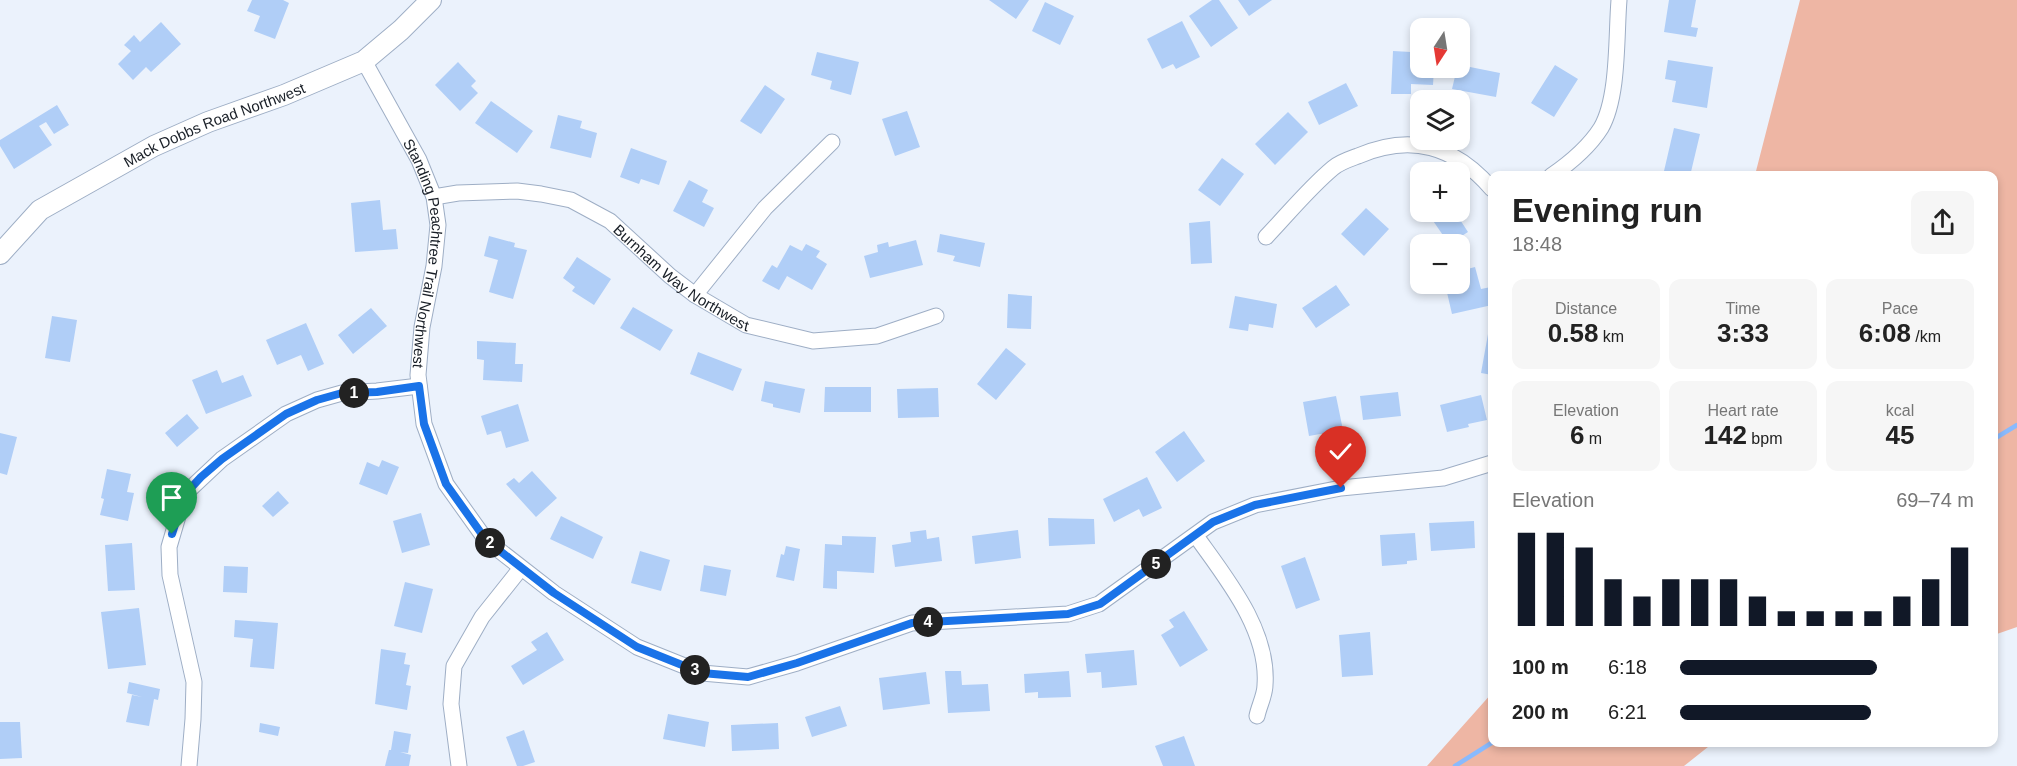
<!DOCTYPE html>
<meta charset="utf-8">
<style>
:root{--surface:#fff;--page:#f6f6f6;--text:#222;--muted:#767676;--accent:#111827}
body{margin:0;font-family:Arial,sans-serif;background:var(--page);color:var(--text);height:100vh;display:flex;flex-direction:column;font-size:22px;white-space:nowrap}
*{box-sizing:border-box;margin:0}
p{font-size:20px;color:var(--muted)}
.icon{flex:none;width:33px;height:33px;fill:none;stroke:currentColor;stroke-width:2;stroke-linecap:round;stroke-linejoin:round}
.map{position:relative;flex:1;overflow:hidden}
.drawer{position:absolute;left:1488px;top:171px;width:510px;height:576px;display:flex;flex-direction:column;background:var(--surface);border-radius:12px;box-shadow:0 3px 9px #0003}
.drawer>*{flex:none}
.needle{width:39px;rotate:192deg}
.controls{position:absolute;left:1410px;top:18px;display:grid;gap:12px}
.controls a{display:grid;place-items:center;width:60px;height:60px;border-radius:12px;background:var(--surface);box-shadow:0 3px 9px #0003;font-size:30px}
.pin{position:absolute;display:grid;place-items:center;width:51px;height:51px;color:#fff;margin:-62px -26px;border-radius:50% 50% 50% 0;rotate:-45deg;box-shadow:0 0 6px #0007}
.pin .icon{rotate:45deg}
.km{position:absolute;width:30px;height:30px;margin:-15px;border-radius:50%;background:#222;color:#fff;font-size:16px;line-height:30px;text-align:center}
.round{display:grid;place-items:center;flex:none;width:63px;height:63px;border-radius:12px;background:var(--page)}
.overview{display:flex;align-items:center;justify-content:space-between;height:102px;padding:0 24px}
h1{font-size:33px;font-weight:700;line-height:45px}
.stats{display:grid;grid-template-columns:repeat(3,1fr);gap:9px;height:102px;padding:6px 24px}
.stats div{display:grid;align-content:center;border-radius:12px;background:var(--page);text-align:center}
.stats b{font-size:26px;font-weight:700}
.stats small{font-size:16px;font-weight:400}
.stats p{font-size:16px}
.chart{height:168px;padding:12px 24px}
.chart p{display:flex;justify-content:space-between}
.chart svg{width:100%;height:108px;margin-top:6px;stroke:var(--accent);stroke-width:6}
ul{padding:0 24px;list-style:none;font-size:20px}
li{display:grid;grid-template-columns:96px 72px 1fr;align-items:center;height:45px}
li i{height:15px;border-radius:8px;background:var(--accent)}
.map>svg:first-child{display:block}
.green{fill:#eeb6a4}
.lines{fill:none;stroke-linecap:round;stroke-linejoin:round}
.stream{stroke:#89bafd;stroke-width:4.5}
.building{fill:#b0cef7}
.minor-casing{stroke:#9eaec5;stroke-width:17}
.tertiary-casing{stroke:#9eaec5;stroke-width:22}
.minor{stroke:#fff;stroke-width:15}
.tertiary{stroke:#fff;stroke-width:20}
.route-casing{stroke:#fff;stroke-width:12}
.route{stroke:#1a73e8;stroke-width:8}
.labels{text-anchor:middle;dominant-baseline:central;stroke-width:5;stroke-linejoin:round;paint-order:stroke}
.street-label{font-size:15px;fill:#181e26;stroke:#fff}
</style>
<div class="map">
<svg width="2017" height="766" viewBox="0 0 2017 766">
<rect width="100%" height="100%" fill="#ebf2fc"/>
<!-- green -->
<path class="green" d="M 1800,0 L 2017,0 L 2017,627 L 1994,635 L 1994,176 L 1755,175 Z
M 1492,693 L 1492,742 L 1713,743 L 1684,766 L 1427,766 Z"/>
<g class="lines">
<!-- stream -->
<path class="stream" d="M 1994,439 L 2017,425
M 1455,766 L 1493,742"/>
</g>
<!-- building -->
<path class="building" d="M 252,0 L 283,0 L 289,3 L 275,39 L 254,31 L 260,16 L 247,11 Z
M 989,0 L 1029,0 L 1016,19 Z
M 1212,0 L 1219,0 L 1238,28 L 1211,47 L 1189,16 Z
M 1238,0 L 1272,0 L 1249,16 Z
M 1669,0 L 1696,0 L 1691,27 L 1698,28 L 1696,37 L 1664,32 Z
M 1045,2 L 1074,16 L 1060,45 L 1032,31 Z
M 1182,21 L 1200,57 L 1176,69 L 1173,64 L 1162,69 L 1147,39 Z
M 161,22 L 181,44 L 151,72 L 146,67 L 133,80 L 118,64 L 131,51 L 124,45 L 134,35 L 140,42 Z
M 1393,51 L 1411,52 L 1411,60 L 1420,60 L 1420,68 L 1434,68 L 1433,85 L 1411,84 L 1411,94 L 1391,94 Z
M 817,52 L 859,62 L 851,95 L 830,89 L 832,81 L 811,75 Z
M 1668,60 L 1713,67 L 1707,108 L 1672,102 L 1676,81 L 1665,79 Z
M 458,62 L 476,81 L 471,86 L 478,93 L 460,111 L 435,85 Z
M 1460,65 L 1500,73 L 1496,97 L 1452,89 L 1457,68 L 1460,68 Z
M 1555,65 L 1578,79 L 1554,117 L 1531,103 Z
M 1346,83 L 1358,106 L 1319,125 L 1308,102 Z
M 765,85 L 785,99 L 761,134 L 740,121 Z
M 491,101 L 533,131 L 517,153 L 475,123 Z
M 57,105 L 69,125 L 54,134 L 46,122 L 39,126 L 52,145 L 14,169 L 0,146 L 0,140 Z
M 907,111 L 920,147 L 895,156 L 882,119 Z
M 1288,112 L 1308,132 L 1275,165 L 1255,144 Z
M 558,115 L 582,121 L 580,128 L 597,133 L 591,158 L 550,148 Z
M 1674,128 L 1700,134 L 1690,176 L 1664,171 Z
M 631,148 L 667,161 L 659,185 L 641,179 L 639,184 L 620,177 Z
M 1222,158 L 1244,174 L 1220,206 L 1198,190 Z
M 689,180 L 708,190 L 702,202 L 714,208 L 704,227 L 673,211 Z
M 380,200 L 383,230 L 396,229 L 398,249 L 355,252 L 351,203 Z
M 1366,208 L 1389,229 L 1364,256 L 1341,234 Z
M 1427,212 L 1455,212 L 1468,232 L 1449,244 Z
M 1210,221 L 1212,263 L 1191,264 L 1189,223 Z
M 940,234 L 985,243 L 980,267 L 953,261 L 955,256 L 937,252 Z
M 489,236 L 515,243 L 514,247 L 527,250 L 513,299 L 489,292 L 498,260 L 484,256 Z
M 916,240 L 923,265 L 870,278 L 864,256 L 878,252 L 877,245 L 888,242 L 889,247 Z
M 806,244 L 820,251 L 816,257 L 827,264 L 812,290 L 787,276 L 779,290 L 762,281 L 772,265 L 777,268 L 790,245 L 802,251 Z
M 577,257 L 611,279 L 594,305 L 572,291 L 575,287 L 563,278 Z
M 1475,267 L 1481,289 L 1491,287 L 1492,305 L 1452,314 L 1445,284 L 1460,284 L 1460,271 Z
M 1336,285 L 1350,305 L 1316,328 L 1302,308 Z
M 1008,294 L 1032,296 L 1031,329 L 1007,328 Z
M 1235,296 L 1277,304 L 1273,328 L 1249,324 L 1248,331 L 1229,328 Z
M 633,307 L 673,330 L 660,351 L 620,328 Z
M 371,308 L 387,326 L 353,354 L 338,335 Z
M 52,316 L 77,320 L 70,362 L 45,358 Z
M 306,323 L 324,364 L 308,371 L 301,355 L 277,365 L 266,340 Z
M 1488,334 L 1492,335 L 1492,375 L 1481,373 Z
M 477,341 L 516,343 L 515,364 L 523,364 L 522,382 L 483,380 L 484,360 L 477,359 Z
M 1006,348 L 1026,364 L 996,400 L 977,384 Z
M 698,352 L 742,369 L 733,391 L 690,374 Z
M 217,370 L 222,383 L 243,375 L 252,396 L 206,414 L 192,380 Z
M 765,381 L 805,389 L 800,413 L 773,407 L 773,404 L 761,401 Z
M 825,387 L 871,387 L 871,412 L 824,412 Z
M 938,388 L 939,417 L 898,418 L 897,389 Z
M 1398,392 L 1401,416 L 1363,420 L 1360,396 Z
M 1481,395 L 1487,420 L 1468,424 L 1469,427 L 1447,432 L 1440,405 Z
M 1336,396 L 1343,430 L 1309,436 L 1303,402 Z
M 518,404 L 529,441 L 506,448 L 501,431 L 487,435 L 481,416 Z
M 187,414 L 199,428 L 177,447 L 165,433 Z
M 1184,431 L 1205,461 L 1177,482 L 1155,452 Z
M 0,433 L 17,437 L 7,475 L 0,473 Z
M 382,460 L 399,467 L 387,495 L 359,484 L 367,462 L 379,467 Z
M 107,469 L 131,474 L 127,492 L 134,493 L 128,521 L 100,515 L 104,499 L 101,498 Z
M 532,471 L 557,498 L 536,517 L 506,484 L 514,478 L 519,483 Z
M 1147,477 L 1162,508 L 1143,517 L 1139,509 L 1114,522 L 1103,499 Z
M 278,491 L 289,503 L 273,517 L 262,506 Z
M 421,513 L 430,545 L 402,553 L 393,521 Z
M 561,516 L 603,537 L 593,559 L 550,539 Z
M 1048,518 L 1094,519 L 1095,544 L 1049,546 Z
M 1474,521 L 1475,548 L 1431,551 L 1429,523 Z
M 926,530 L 927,539 L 939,537 L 942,561 L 895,567 L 892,545 L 911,542 L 910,532 Z
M 1018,530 L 1021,558 L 975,564 L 972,536 Z
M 1415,533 L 1417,560 L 1407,561 L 1407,564 L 1382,566 L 1380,535 Z
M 842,536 L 876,537 L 874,573 L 837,571 L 837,589 L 823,588 L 825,544 L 842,545 Z
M 132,543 L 135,590 L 108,591 L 105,545 Z
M 786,546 L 800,549 L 794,581 L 776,577 L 781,554 L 784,555 Z
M 640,551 L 670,560 L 661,591 L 631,583 Z
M 1305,557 L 1320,600 L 1296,609 L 1281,566 Z
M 704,565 L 731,570 L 726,596 L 700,591 Z
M 224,566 L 248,567 L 247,593 L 223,592 Z
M 405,582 L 433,589 L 422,633 L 394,626 Z
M 139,608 L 146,665 L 108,669 L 101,612 Z
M 1184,611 L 1208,650 L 1180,667 L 1161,635 L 1174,627 L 1169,620 Z
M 235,620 L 278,623 L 274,669 L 250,667 L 253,639 L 234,637 Z
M 547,632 L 564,660 L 523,685 L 511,666 L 537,650 L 531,642 Z
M 1370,632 L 1373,675 L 1342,677 L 1339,635 Z
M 381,649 L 406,653 L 404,664 L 410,665 L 406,685 L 411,686 L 407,710 L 375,704 Z
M 1134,650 L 1137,685 L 1102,688 L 1101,672 L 1087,673 L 1085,654 Z
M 945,671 L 961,671 L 962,685 L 988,684 L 990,711 L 948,713 Z
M 1069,671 L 1071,697 L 1038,698 L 1038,692 L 1025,693 L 1024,674 Z
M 926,672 L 930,704 L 883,710 L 879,678 Z
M 129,682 L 160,689 L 158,700 L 154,699 L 149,726 L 126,722 L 132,695 L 142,697 L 127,693 Z
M 840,706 L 847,726 L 812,737 L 805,717 Z
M 668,714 L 709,722 L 705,747 L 663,739 Z
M 0,722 L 20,722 L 22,758 L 0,759 Z
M 260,723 L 280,727 L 278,736 L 259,732 Z
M 778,723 L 779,749 L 732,751 L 731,725 Z
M 524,730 L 535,762 L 523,766 L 517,766 L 506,737 Z
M 394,731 L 411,734 L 408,753 L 400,752 L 411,755 L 409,766 L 385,766 L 389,750 L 391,750 Z
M 1184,736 L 1195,766 L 1163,766 L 1155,746 Z"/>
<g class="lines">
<defs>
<g id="minor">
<path id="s1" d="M 364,61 L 419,160 L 434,197 L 438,225 L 434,266 L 422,327 L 418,375 L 424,424 L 446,484 L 486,540 L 554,593 L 637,647 L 702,673 L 748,677 L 797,663 L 912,623 L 1068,614 L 1099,604 L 1213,522 L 1255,505 L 1341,488 L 1443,478 L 1492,463"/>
<path d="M 1551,176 C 1570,163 1589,147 1601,128 C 1619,97 1616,36 1619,0"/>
<path id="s2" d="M 434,197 L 458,193 L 517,191 L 541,194 L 571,200 L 610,221 L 670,276 L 695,295 L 746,325 L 813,341 L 877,336 L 936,316"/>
<path d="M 1266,237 C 1288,214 1309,188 1333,168 C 1340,162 1350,159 1358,156 C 1411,133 1455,146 1492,189"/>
<path d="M 695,295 L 765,208 L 832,142"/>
<path d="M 1196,536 C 1226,578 1269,630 1265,685 C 1265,695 1259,706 1257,716"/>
<path d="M 189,766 L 193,719 L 194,682 L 170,575 L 169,547 L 181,506 L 189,490 L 222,459 L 286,414 L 317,400 L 342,393 L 377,391 L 419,386"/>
<path d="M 459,766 L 451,704 L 454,666 L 482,617 L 521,568"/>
</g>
<g id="tertiary">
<path id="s3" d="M 0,254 L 40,210 L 154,146 L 208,122 L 284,95 L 364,61 L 401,30 L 431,0"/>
</g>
</defs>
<!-- minor casing -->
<use href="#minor" class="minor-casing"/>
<!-- tertiary casing -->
<use href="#tertiary" class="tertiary-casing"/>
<!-- minor -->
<use href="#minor" class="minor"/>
<!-- tertiary -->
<use href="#tertiary" class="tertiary"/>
</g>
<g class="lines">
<defs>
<path id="route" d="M 172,534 L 181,506 L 189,490 L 201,477 L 222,459 L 286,414 L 317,400 L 342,393 L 377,392 L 419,386 L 424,424 L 446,484 L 486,540 L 554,593 L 637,647 L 702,673 L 748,677 L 797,663 L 912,623 L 1068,614 L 1100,604 L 1213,522 L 1255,505 L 1341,488"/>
</defs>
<!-- route casing -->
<use href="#route" class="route-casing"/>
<!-- route -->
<use href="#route" class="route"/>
</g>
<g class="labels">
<!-- street labels -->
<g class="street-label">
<text stroke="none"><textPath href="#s3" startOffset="254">Mack Dobbs Road Northwest</textPath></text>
<text stroke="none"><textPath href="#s1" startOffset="208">Standing Peachtree Trail Northwest</textPath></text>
<text stroke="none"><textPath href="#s2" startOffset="274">Burnham Way Northwest</textPath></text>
</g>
</g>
</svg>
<div class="controls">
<a><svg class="needle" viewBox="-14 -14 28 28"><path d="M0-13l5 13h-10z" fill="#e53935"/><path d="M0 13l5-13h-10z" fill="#767676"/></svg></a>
<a><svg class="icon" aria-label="layers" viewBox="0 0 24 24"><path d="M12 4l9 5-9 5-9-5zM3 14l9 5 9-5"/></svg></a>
<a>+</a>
<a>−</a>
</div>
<div class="pin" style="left:172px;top:534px;background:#1e9e55"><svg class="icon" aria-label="arrive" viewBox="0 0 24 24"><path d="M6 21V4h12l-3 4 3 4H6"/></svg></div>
<div class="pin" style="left:1341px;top:488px;background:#d93025"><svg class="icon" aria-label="check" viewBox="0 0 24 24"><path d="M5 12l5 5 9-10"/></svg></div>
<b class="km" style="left:354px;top:393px">1</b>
<b class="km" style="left:490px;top:543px">2</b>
<b class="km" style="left:695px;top:670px">3</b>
<b class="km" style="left:928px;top:622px">4</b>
<b class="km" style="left:1156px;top:564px">5</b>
<section class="drawer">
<div class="overview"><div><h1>Evening run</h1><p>18:48</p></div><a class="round"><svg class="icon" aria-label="share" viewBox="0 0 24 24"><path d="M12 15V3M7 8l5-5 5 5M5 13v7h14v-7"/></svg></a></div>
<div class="stats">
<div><p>Distance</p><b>0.58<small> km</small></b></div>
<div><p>Time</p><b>3:33</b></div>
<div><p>Pace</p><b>6:08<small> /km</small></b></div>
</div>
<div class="stats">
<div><p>Elevation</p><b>6<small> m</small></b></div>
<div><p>Heart rate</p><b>142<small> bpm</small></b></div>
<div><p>kcal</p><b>45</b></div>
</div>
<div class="chart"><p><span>Elevation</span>69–74 m</p>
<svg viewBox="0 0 160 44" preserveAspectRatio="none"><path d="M5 44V6M15 44V6M25 44V12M35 44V25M45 44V32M55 44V25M65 44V25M75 44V25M85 44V32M95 44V38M105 44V38M115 44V38M125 44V38M135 44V32M145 44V25M155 44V12"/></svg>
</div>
<ul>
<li><b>100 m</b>6:18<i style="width:67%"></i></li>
<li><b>200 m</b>6:21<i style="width:65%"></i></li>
</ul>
</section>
</div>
